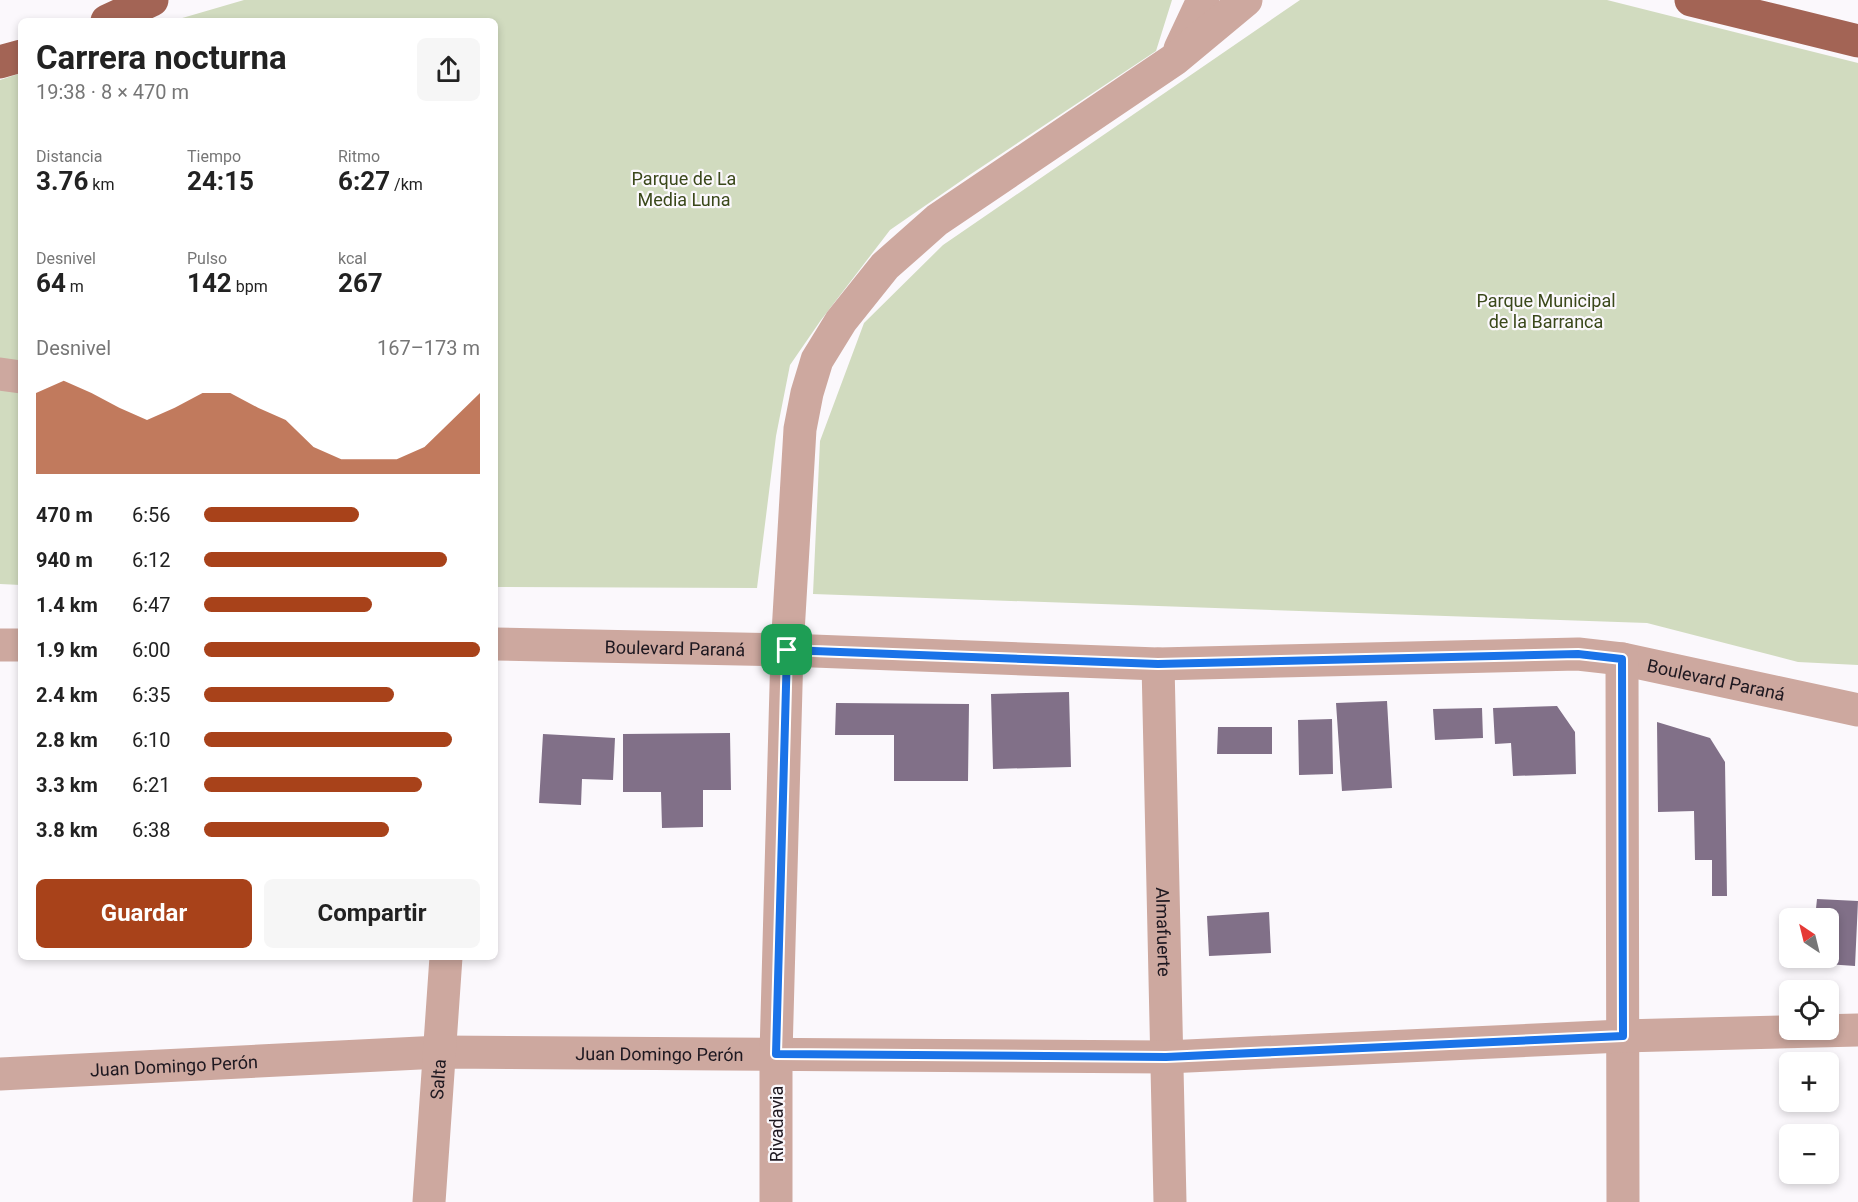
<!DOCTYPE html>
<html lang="es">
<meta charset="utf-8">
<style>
:root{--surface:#fff;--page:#f6f6f6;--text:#222;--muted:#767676;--accent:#a8421a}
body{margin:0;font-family:Roboto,sans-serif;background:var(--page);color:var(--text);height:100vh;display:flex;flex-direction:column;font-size:22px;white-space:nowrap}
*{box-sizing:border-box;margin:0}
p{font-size:20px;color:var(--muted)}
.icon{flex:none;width:33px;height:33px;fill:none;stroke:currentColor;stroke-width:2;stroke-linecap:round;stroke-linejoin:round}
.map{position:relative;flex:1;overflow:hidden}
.details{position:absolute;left:18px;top:18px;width:480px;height:942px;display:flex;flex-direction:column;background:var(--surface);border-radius:9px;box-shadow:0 3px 9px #0003}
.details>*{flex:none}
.needle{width:39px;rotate:325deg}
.buttons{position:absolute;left:1779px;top:908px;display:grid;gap:12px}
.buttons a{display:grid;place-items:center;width:60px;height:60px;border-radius:9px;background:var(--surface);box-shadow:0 3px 9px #0003;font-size:30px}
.pin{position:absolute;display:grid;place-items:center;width:51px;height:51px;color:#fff;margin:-26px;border-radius:12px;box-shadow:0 3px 9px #0006}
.round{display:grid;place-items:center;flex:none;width:63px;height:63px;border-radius:9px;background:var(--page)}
.summary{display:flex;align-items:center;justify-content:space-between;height:102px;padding:0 18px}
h1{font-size:33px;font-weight:700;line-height:45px}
.figures{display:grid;grid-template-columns:repeat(3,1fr);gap:9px;height:102px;padding:6px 18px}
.figures div{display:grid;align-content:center}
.figures b{font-size:26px;font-weight:700}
.figures small{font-size:16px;font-weight:400}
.figures p{font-size:16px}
.chart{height:168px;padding:12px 18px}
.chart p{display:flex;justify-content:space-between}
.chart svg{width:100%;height:108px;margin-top:6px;fill:var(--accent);opacity:.7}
.primary-button{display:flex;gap:12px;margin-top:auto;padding:12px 18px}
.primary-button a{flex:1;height:69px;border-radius:9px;background:var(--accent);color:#fff;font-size:24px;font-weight:700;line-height:69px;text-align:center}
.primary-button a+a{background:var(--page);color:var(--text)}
ul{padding:0 18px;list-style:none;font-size:20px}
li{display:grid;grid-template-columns:96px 72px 1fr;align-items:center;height:45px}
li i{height:15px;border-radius:8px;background:var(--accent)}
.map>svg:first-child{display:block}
.green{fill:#d1dbbf}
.building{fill:#817088}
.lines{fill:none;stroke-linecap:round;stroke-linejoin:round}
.minor{stroke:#cda89f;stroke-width:33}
.major{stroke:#a36455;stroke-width:33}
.route-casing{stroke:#fff;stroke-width:12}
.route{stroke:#1a73e8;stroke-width:8}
.labels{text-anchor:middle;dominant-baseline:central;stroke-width:4.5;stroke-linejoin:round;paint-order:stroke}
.park-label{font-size:18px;fill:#3a481a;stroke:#fbf8fc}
.street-label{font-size:18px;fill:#1e1820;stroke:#fbf8fc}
</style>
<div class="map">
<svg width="1858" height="1202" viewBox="0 0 1858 1202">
<rect width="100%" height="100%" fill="#fbf8fc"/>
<!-- green -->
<path class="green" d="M 244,0 L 1172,0 L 1156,51 L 971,174 L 890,230 L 821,320 L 790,365 L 776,436 L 757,588 L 495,587 L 495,21 L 172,21 Z
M 1300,0 L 1607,0 L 1858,63 L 1858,665 L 1798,662 L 1647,623 L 813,594 L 820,441 L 864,323 L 943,245 Z
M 21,73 L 21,585 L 0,584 L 0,80 Z"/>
<!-- building -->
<path class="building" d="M 1069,692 L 1071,767 L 993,769 L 991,694 Z
M 1387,701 L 1392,788 L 1342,791 L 1336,703 Z
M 836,703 L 969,704 L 968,781 L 894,781 L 894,735 L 835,735 Z
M 1557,706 L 1575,732 L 1576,774 L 1513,776 L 1511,743 L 1495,744 L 1493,708 Z
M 1482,708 L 1483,738 L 1435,740 L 1433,709 Z
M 1332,719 L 1333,774 L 1299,775 L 1298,720 Z
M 1657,722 L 1710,738 L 1725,762 L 1727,896 L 1712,896 L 1712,860 L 1695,860 L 1694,811 L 1658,812 Z
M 1218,727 L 1272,727 L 1272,754 L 1217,754 Z
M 730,733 L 731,790 L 703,790 L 703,827 L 662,828 L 661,792 L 623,792 L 623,734 Z
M 543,734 L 615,738 L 613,780 L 582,779 L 581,805 L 539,803 Z
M 1817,899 L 1858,901 L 1855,966 L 1812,963 L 1813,957 L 1828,957 L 1828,918 L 1815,918 Z
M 1269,912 L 1271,953 L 1209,956 L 1207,916 Z"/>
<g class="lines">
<!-- minor -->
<g class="minor">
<path d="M 1180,49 L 1203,0"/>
<path d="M 0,374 L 21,377"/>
<path id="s1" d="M 495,644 L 787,650 L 1158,664 L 1578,654 L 1622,659 L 1858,710"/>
<path d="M 0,645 L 21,645"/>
<path d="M 1622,659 L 1623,1202"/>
<path id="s2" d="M 1158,664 L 1170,1202"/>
<path id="s3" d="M 0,1074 L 440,1052 L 1166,1057 L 1622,1036 L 1858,1030"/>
<path id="s4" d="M 429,1202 L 446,957"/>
<path d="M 776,1202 L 776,1054 L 787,650 L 800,429 L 807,393 L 817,360 L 841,321 L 885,266 L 937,220 L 1175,59 L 1246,0"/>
</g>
<!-- major -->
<path class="major" d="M 1691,0 L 1858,41
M 107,21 L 152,0
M 0,62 L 21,56"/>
</g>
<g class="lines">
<defs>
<path id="route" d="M 787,650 L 1158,664 L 1578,654 L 1622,659 L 1623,1036 L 1166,1057 L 776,1054 Z"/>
</defs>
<!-- route casing -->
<use href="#route" class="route-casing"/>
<!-- route -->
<use href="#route" class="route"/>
</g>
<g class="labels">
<!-- park labels -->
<g class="park-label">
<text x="684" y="178">Parque de La<tspan x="684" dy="21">Media Luna</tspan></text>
<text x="1546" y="300">Parque Municipal<tspan x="1546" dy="21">de la Barranca</tspan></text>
</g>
<!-- street labels -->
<g class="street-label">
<text stroke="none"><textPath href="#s1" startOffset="180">Boulevard Paraná</textPath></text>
<text stroke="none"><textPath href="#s1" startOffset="1224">Boulevard Paraná</textPath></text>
<text stroke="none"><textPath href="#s2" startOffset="268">Almafuerte</textPath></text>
<text stroke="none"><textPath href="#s3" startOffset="660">Juan Domingo Perón</textPath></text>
<text stroke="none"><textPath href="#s3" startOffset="174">Juan Domingo Perón</textPath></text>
<text stroke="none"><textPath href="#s4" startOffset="123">Salta</textPath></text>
<text transform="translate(776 1124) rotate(-90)">Rivadavia</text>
</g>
</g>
</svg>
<div class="buttons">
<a><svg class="needle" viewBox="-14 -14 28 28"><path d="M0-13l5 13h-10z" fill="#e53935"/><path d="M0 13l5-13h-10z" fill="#767676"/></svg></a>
<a><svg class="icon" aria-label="locate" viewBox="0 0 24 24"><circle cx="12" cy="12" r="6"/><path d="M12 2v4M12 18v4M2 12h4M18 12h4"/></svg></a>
<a>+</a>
<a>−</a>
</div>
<div class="pin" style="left:787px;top:650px;background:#1e9e55"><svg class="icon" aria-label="arrive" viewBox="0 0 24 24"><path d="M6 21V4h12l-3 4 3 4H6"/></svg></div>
<section class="details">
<div class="summary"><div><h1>Carrera nocturna</h1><p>19:38 · 8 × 470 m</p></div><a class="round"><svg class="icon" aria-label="share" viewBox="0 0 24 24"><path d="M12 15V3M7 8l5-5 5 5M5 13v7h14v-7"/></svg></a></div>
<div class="figures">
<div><p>Distancia</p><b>3.76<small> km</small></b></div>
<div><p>Tiempo</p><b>24:15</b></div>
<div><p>Ritmo</p><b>6:27<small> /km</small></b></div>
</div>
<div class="figures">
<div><p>Desnivel</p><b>64<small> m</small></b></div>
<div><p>Pulso</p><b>142<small> bpm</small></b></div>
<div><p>kcal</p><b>267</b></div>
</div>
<div class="chart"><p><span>Desnivel</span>167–173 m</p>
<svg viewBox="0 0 160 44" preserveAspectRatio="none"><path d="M0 44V11L10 6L20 11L30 17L40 22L50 17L60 11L70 11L80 17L90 22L100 33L110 38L120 38L130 38L140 33L150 22L160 11V44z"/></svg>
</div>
<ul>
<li><b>470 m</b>6:56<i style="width:56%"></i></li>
<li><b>940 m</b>6:12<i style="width:88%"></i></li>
<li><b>1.4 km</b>6:47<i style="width:61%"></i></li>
<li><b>1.9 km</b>6:00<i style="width:100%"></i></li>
<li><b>2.4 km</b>6:35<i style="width:69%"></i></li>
<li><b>2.8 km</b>6:10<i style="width:90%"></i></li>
<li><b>3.3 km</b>6:21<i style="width:79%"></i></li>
<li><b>3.8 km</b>6:38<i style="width:67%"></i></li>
</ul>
<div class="primary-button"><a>Guardar</a><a>Compartir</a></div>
</section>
</div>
